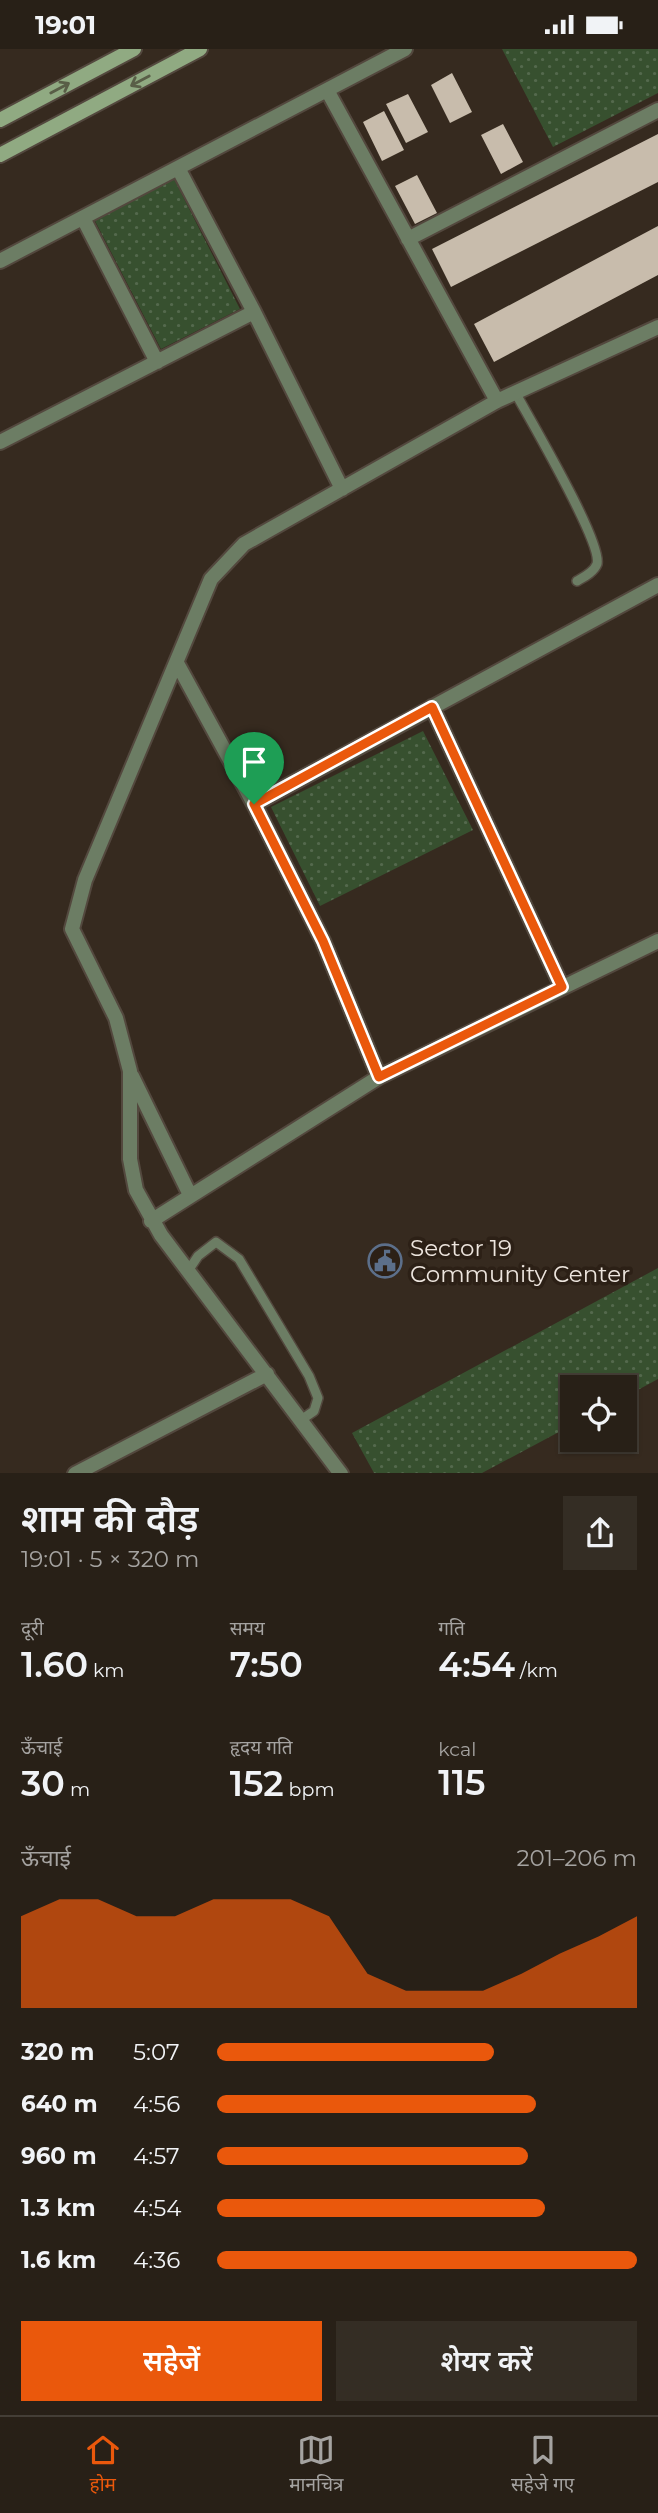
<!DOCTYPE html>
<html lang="hi">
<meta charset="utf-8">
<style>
:root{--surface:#282017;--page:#342d24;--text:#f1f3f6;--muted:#a5a3a1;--line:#443e36;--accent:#ea580c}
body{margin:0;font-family:Montserrat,"Noto Sans Devanagari",sans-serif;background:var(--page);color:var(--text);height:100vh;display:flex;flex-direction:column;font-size:26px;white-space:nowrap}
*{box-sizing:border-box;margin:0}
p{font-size:23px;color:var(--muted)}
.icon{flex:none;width:38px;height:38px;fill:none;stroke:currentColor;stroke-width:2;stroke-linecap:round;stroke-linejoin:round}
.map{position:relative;height:1424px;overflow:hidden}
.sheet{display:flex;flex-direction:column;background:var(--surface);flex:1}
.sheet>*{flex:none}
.fabs{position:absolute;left:560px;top:1326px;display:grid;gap:14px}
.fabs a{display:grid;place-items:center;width:77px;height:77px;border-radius:0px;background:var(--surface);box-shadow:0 2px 5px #0004,0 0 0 2px var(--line);font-size:35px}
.pin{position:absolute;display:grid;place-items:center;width:60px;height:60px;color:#fff;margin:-72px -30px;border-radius:50% 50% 50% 0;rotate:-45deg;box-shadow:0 0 7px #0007}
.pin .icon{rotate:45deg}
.round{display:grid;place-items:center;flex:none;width:74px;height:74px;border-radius:0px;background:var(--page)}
.summary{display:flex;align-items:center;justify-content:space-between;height:119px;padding:0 21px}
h1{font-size:38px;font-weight:600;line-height:52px}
.stats{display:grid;grid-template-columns:repeat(3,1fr);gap:10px;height:119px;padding:7px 21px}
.stats div{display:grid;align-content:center}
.stats b{font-size:35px;font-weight:600}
.stats small{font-size:19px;font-weight:400}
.stats p{font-size:19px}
.chart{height:196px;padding:14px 21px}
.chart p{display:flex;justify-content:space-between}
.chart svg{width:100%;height:126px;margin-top:7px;fill:var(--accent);opacity:.7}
.primary-button{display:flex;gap:14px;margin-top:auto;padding:14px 21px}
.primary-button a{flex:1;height:80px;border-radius:0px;background:var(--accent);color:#fff;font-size:28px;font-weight:600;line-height:80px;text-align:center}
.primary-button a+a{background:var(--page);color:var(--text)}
ul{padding:0 21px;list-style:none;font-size:23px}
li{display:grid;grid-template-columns:112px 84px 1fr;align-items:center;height:52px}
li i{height:18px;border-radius:9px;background:var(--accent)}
.status{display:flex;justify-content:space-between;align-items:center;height:49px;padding:0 35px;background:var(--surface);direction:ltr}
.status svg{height:19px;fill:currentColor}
.tabs{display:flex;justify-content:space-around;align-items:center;height:98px;border-top:2px solid var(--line);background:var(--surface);font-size:19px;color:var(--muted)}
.tabs a{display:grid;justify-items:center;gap:4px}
.tabs .current{color:var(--accent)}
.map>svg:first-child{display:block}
.grass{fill:url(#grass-dots)}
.building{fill:#c8bcac}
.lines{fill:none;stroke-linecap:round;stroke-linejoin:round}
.lane-casing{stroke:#53483e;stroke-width:12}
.street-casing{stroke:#53483e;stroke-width:18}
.secondary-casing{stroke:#53483e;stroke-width:18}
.lane{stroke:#6c7d64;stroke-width:9}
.street{stroke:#6c7d64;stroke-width:14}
.secondary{stroke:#90aa82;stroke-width:14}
.oneway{stroke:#595e47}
.route-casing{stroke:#fff;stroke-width:14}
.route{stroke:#ea580c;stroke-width:9}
.labels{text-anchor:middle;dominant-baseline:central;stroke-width:7;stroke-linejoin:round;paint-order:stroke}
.poi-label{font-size:23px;fill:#ede5de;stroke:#2c2016;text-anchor:start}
</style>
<div class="status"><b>19:01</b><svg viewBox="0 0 49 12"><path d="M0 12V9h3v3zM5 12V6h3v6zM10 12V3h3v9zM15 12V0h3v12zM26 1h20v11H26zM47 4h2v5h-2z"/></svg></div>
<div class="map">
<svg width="658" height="1425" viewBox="0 0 658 1425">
<defs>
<pattern id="grass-dots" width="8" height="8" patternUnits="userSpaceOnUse" patternTransform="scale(1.75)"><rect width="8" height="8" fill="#37502f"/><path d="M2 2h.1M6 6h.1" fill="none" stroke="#54694d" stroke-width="1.8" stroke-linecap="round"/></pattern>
</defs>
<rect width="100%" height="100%" fill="#362a1f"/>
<!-- grass -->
<path class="grass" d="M 502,0 L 658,0 L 658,44 L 553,98 Z
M 174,130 L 240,260 L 161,300 L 94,170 Z
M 423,682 L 473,781 L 320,857 L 271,758 Z
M 658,1219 L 658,1330 L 625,1348 L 625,1339 L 572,1339 L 572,1376 L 482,1424 L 374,1424 L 352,1384 Z"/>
<!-- building -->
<path class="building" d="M 452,24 L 472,63 L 450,74 L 431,36 Z
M 408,45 L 428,83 L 406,94 L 386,55 Z
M 384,62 L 404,101 L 382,112 L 363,73 Z
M 503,75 L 523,113 L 501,125 L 481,86 Z
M 658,85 L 658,133 L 451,238 L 432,200 Z
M 417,126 L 437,164 L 415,175 L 395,137 Z
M 658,177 L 658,226 L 494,313 L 474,275 Z"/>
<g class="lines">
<defs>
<path id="lane" d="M 515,343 C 529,369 603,494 597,515 C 594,523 584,528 577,532
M 188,1222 L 198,1207 L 216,1193 L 239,1210 L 309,1327 L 318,1349 L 314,1362 L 301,1371"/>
<path id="street" d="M 327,41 L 497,352
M 178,119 L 254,263 L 342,440
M 83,169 L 157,313
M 408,190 L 658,61
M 0,212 L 405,0
M 0,393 L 254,263
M 177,614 L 254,755 L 323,892 L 379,1028
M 432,658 L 562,938
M 254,755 L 658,536
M 132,1027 L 190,1146
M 151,1172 L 379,1028 L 658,892
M 75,1425 L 267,1325
M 341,1425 L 161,1186 L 136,1141 L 130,1110 L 130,1022 L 116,969 L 72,880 L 85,831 L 211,530 L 244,495 L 497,352 L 658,278"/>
<path id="secondary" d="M 0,71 L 134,0
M 0,106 L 200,0"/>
</defs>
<!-- lane casing -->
<use href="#lane" class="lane-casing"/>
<!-- street casing -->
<use href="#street" class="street-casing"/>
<!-- secondary casing -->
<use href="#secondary" class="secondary-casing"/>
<!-- lane -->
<use href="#lane" class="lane"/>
<!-- street -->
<use href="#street" class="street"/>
<!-- secondary -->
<use href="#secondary" class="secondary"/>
</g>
<!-- one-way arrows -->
<defs><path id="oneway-shaft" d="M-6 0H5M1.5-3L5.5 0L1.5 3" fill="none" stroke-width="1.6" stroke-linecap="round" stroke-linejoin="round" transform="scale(1.75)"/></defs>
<g class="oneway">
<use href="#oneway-shaft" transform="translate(140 32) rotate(152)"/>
<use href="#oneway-shaft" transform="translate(60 39) rotate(-28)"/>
</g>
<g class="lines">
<defs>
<path id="route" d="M 432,658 L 562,938 L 379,1028 L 323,892 L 254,755 Z"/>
</defs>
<!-- route casing -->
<use href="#route" class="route-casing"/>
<!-- route -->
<use href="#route" class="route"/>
</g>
<!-- icons -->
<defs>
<symbol id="civic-ring" viewBox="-11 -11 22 22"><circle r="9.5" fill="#2c2016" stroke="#5c6f8a" stroke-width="1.5"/><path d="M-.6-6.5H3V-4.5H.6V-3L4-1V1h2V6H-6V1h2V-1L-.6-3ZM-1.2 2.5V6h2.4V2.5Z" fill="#5c6f8a"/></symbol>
</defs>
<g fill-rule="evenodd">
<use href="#civic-ring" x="366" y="1193" width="38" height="38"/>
</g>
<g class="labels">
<!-- poi labels -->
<g class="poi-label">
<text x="410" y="1199">Sector 19<tspan x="410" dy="26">Community Center</tspan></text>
</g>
</g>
</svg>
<div class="fabs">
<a><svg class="icon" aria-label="locate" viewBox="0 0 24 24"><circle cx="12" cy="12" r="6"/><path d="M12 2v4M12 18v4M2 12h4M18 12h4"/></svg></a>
</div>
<div class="pin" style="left:254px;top:755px;background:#1e9e55"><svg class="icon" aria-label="arrive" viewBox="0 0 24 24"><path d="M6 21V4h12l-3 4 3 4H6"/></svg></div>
</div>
<section class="sheet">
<div class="summary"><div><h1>शाम की दौड़</h1><p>19:01 · 5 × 320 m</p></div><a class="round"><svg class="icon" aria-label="share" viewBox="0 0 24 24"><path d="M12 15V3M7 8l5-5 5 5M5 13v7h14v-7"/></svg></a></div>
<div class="stats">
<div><p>दूरी</p><b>1.60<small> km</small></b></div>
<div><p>समय</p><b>7:50</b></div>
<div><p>गति</p><b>4:54<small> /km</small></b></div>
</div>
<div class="stats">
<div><p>ऊँचाई</p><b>30<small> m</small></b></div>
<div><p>हृदय गति</p><b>152<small> bpm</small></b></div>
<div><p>kcal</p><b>115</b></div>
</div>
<div class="chart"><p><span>ऊँचाई</span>201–206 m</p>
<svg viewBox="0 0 160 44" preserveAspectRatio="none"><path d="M0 44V12L10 6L20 6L30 12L40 12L50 6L60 6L70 6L80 12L90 32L100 38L110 38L120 38L130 32L140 25L150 19L160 12V44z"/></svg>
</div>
<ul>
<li><b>320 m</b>5:07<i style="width:66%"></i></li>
<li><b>640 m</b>4:56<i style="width:76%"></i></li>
<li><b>960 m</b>4:57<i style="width:74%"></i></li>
<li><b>1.3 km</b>4:54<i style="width:78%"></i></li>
<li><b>1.6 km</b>4:36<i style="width:100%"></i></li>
</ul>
<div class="primary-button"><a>सहेजें</a><a>शेयर करें</a></div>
</section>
<nav class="tabs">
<a class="current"><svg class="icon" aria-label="home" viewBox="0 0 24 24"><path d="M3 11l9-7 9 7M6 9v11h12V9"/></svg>होम</a>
<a><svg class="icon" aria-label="map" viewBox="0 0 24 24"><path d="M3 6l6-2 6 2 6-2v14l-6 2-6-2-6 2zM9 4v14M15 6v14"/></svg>मानचित्र</a>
<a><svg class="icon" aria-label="saved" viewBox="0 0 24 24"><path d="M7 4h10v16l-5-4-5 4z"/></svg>सहेजे गए</a>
</nav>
